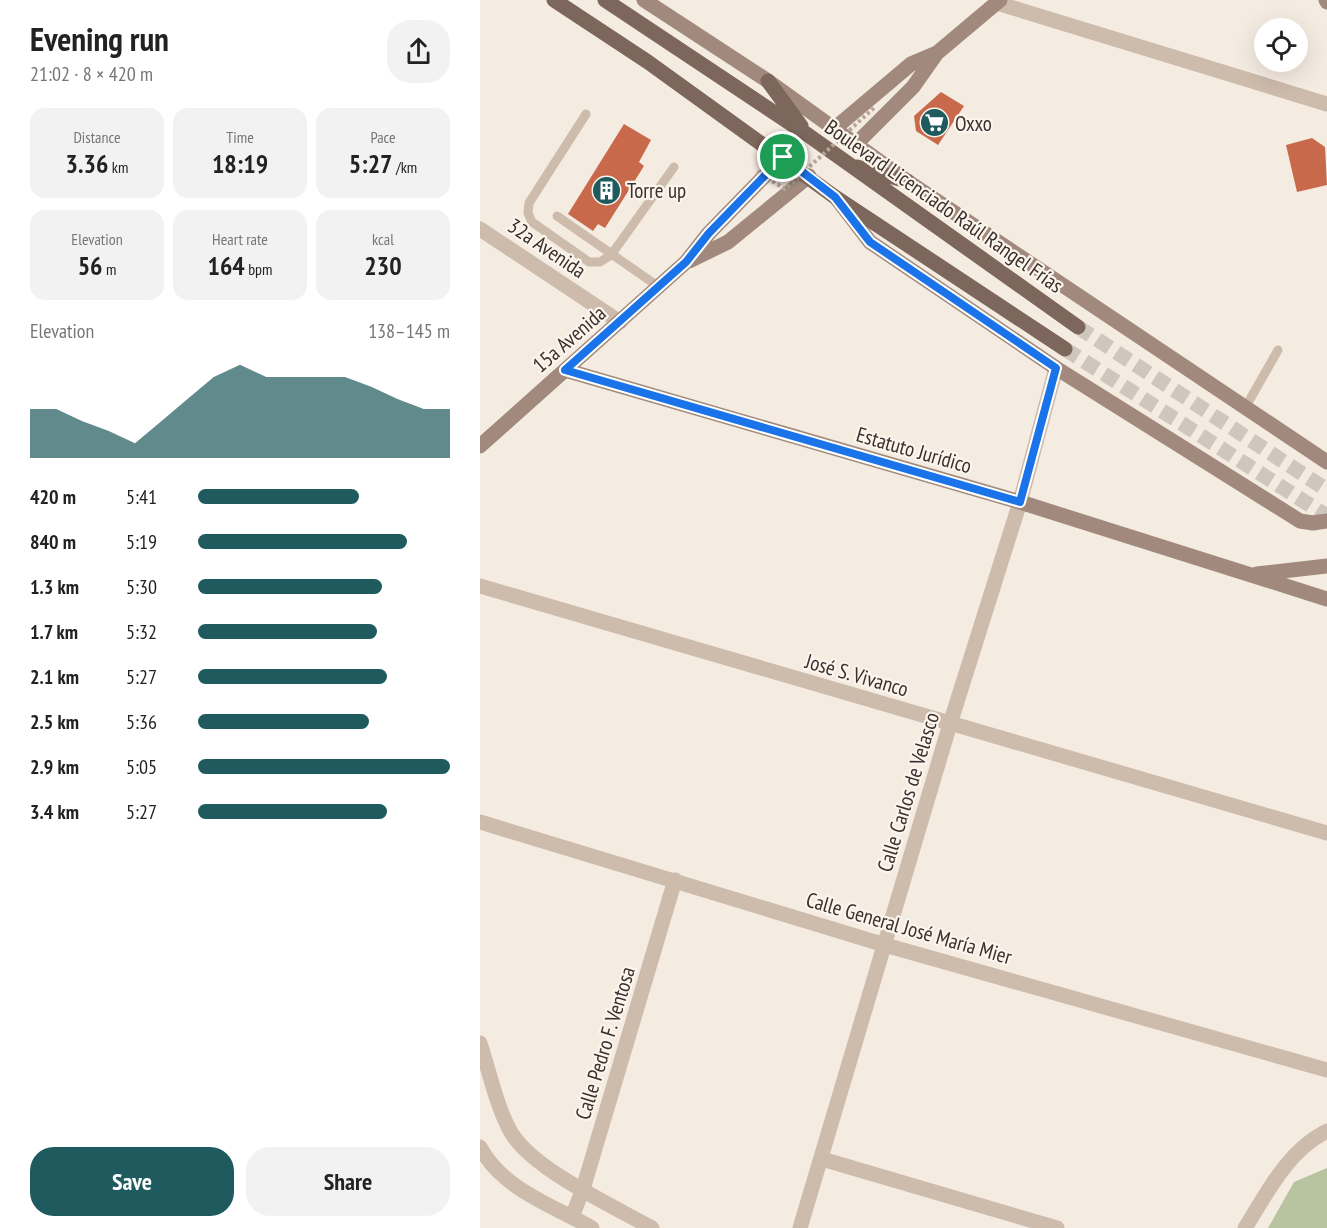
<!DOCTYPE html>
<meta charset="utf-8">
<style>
:root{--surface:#fff;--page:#f2f2f2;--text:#222;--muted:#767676;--accent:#1f5a5e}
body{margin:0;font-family:"PT Sans Narrow",sans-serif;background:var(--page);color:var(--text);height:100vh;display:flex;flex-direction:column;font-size:22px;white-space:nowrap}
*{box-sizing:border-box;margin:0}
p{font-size:20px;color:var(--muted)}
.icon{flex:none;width:33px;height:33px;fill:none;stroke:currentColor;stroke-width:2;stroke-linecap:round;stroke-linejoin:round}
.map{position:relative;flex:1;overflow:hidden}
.drawer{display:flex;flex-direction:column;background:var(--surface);width:480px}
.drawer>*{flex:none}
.fabs{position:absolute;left:774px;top:18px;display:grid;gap:12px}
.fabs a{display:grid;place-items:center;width:54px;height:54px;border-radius:50%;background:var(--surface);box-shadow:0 6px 24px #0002;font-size:30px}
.pin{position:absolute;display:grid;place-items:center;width:51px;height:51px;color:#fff;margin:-26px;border:3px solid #fff;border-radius:50%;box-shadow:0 2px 6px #0007}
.round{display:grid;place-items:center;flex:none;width:63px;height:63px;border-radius:24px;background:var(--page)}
.overview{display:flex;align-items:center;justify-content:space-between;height:102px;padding:0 30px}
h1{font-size:33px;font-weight:800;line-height:45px}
.metrics{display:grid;grid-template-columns:repeat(3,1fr);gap:9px;height:102px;padding:6px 30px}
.metrics div{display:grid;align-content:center;border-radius:15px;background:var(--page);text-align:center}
.metrics b{font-size:26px;font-weight:800}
.metrics small{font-size:16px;font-weight:400}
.metrics p{font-size:16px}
.chart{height:168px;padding:12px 30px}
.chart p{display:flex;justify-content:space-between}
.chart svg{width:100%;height:108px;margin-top:6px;fill:var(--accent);opacity:.7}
.action{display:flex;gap:12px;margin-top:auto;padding:12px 30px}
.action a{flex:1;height:69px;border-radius:24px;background:var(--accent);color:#fff;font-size:24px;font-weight:800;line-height:69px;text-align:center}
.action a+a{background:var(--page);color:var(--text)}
ul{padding:0 30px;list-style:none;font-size:20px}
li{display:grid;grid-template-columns:96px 72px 1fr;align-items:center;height:45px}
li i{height:15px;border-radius:8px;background:var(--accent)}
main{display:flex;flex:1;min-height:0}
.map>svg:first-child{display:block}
.green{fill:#b8c4a0}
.building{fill:#c8694b}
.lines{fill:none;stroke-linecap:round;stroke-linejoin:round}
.primary-tunnel{stroke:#cfc6bd;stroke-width:15;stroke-dasharray:15 8;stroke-linecap:butt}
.lane{stroke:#cdbbac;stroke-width:9}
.street{stroke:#cdbbac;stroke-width:15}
.secondary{stroke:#a18a7d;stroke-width:15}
.primary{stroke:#7d675c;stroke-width:15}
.path-bridge{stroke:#b9a596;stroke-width:4;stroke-dasharray:3 3;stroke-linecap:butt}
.route-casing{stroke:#fff;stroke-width:12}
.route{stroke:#1a73e8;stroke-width:8}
.labels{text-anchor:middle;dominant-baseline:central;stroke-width:4.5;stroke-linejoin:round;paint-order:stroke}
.poi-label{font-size:21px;fill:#3b302b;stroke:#fbf5ee;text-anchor:start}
.street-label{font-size:21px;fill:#3b302b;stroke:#fbf5ee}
</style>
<main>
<section class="drawer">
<div class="overview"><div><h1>Evening run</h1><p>21:02 · 8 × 420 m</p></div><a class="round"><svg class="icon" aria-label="share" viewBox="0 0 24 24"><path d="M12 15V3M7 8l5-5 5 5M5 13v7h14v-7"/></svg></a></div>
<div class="metrics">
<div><p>Distance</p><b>3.36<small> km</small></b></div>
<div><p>Time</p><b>18:19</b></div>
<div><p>Pace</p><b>5:27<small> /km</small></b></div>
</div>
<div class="metrics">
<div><p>Elevation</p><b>56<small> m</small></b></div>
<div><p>Heart rate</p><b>164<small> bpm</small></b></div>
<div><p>kcal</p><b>230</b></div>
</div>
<div class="chart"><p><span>Elevation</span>138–145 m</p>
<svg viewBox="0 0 160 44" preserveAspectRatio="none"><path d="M0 44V24L10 24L20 29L30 33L40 38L50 29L60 20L70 11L80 6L90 11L100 11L110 11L120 11L130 15L140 20L150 24L160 24V44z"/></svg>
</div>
<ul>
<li><b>420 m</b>5:41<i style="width:64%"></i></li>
<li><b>840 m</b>5:19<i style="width:83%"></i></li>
<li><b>1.3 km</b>5:30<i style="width:73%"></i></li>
<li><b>1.7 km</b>5:32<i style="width:71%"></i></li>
<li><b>2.1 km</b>5:27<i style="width:75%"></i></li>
<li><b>2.5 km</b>5:36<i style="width:68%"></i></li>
<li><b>2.9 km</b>5:05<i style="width:100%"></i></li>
<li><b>3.4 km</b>5:27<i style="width:75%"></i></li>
</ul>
<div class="action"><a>Save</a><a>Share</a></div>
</section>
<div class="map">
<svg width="847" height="1228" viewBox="0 0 847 1228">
<rect width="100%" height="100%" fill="#f4ebe1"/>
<!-- green -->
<path class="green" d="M 847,1168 L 847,1228 L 788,1228 L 814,1182 Z"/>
<!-- building -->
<path class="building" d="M 461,92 L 484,106 L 458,145 L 436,131 L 434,116 Z
M 144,124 L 171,140 L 159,162 L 164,166 L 125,228 L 118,224 L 113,231 L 88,214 Z
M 832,138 L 845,147 L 847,185 L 817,192 L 806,145 Z"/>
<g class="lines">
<!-- primary-tunnel -->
<path class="primary-tunnel" d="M 598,327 L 847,490
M 585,349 L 847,516"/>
<!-- lane -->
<path class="lane" d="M 106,114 L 49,203 L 48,213 L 52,222 L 109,262 L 120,262 L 131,255 L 194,167
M 77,216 L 179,287
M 765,408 L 798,350"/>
<!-- street -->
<path class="street" d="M 517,3 L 847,104
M 0,229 L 140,322
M 0,586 L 847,833
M 0,822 L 405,945 L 847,1070
M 0,1043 C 9,1070 17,1109 32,1134 C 56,1171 133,1206 172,1228
M 0,1147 C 22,1189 72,1205 112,1228
M 342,1159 L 577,1228
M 92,1217 L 103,1189 L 195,880
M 320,1228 L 470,724 L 540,502 L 576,368
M 765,1228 C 787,1193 808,1150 847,1131"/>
<!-- secondary -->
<path class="secondary" d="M 164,0 L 288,81 L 427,181 L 847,462
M 846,0 L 847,2
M 354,129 L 431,64 L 457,53
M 375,145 L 433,87 L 457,53 L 520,0
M 357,199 L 390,242 L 576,368 L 820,521 L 833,523 L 847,521
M 209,261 L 248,242 L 329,176
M 85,370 L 540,502 L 847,599
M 0,446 L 206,262 L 229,233 L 303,157
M 777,574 L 847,566"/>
<!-- primary -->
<path class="primary" d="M 74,0 L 168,62 L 355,197 L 585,349
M 125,0 L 328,135 L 598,327
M 288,81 L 321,126
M 377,167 L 427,181"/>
<!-- path-bridge -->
<path class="path-bridge" d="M 277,172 L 305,189 L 396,106"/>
</g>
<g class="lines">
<defs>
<path id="route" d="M 303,157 L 355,197 L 390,242 L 576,368 L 540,502 L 85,370 L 206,262 L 229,233 Z"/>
</defs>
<!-- route casing -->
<use href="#route" class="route-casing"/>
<!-- route -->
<use href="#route" class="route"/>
</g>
<!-- icons -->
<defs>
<symbol id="supermarket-disc" viewBox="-11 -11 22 22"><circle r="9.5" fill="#1f5a5e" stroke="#fbf5ee"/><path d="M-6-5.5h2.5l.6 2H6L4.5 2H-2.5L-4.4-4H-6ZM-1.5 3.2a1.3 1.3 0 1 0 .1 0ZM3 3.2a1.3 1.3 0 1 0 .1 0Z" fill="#fff"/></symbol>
<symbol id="building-disc" viewBox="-11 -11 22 22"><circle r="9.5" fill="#1f5a5e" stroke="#fbf5ee"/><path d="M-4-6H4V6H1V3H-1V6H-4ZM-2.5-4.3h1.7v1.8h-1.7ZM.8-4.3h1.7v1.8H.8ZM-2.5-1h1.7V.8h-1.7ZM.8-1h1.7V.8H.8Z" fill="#fff"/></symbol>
</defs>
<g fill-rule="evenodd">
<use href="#supermarket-disc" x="438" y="106" width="33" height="33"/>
<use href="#building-disc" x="110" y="174" width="33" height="33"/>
</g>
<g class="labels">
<!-- poi labels -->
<g class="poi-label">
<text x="475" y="123">Oxxo</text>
<text x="147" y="190">Torre up</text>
</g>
<!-- street labels -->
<g class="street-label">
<text transform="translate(464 206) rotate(35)">Boulevard Licenciado Raúl Rangel Frías</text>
<text transform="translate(67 248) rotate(34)">32a Avenida</text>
<text transform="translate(89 339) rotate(-41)">15a Avenida</text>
<text transform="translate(434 450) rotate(16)">Estatuto Jurídico</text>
<text transform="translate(377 675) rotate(16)">José S. Vivanco</text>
<text transform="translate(428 792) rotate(-73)">Calle Carlos de Velasco</text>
<text transform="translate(429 928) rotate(16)">Calle General José María Mier</text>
<text transform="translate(125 1043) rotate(-73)">Calle Pedro F. Ventosa</text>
</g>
</g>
</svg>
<div class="fabs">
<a><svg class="icon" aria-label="locate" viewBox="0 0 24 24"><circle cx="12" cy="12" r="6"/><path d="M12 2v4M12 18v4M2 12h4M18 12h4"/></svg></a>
</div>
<div class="pin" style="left:303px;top:157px;background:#1e9e55"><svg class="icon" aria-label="arrive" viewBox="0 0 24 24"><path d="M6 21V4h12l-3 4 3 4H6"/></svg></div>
</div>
</main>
